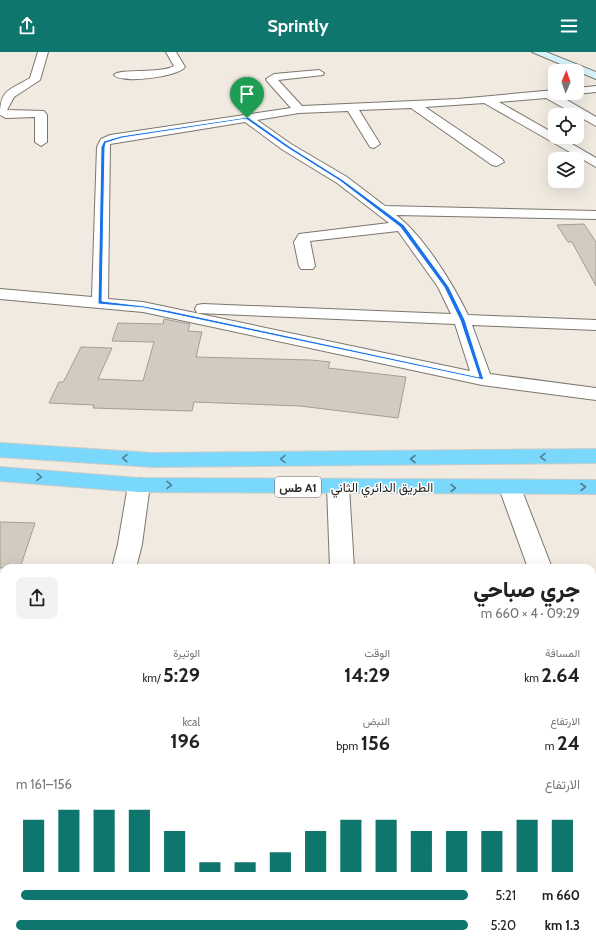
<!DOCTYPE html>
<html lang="ar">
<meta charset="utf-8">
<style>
:root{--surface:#fff;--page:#f2f2f2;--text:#222;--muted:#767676;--accent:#0f766e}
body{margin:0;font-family:Cabin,Vazirmatn,sans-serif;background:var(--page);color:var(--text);direction:rtl;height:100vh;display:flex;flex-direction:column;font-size:15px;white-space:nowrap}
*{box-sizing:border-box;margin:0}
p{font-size:13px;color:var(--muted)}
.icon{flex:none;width:22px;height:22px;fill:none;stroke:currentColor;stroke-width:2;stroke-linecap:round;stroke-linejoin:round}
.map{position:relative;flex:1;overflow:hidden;direction:ltr}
.side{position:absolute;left:0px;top:512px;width:596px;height:384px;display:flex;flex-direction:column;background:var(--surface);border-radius:12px 12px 0 0;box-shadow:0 4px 16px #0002;direction:rtl}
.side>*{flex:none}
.needle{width:26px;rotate:2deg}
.tools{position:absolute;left:548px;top:12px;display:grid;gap:8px}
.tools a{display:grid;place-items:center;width:36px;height:36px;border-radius:8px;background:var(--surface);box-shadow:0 4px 16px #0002;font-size:20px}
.pin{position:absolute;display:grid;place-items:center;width:34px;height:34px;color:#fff;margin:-41px -17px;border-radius:50% 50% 50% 0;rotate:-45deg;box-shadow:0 0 4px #0007}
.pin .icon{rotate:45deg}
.round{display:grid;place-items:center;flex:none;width:42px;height:42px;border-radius:8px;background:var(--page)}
.headline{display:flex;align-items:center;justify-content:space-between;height:68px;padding:0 16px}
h1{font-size:22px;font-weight:800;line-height:30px}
.figures{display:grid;grid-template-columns:repeat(3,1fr);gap:6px;height:68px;padding:4px 16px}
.figures div{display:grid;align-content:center}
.figures b{font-size:20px;font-weight:800}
.figures small{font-size:11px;font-weight:400}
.figures p{font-size:11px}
.chart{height:112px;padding:8px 16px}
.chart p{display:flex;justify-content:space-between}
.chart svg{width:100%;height:72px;margin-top:4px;stroke:var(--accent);stroke-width:6}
ul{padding:0 16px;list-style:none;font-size:13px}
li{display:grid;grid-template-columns:64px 48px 1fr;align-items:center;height:30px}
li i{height:10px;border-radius:5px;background:var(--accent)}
header{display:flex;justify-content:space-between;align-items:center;height:52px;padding:0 16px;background:var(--accent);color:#fff;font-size:18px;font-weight:800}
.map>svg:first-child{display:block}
.building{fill:#d1cbc1;stroke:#a39d94}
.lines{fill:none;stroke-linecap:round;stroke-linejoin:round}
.street-casing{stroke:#7c766e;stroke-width:2}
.secondary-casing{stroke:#7c766e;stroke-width:2}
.highway-casing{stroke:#cccbca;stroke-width:2}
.street{fill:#fff;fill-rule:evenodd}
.secondary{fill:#d7f3fe;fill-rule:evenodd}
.highway{fill:#79d8fb;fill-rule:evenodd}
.oneway{stroke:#528090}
.route{fill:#1a73e8;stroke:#fff;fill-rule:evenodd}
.labels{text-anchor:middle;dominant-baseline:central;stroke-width:3;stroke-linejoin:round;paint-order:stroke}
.shield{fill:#fff;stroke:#6b6866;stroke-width:1}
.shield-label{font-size:12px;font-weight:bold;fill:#2b2824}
.street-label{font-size:13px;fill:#2b2824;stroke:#fff}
</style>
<header><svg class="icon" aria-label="menu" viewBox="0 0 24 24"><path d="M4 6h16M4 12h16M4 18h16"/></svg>Sprintly<svg class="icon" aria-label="share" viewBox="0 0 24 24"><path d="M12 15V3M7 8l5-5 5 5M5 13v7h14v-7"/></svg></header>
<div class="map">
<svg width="596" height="896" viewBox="0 0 596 896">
<rect width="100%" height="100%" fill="#f0eae0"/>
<!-- building -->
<path class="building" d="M 584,172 L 596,190 L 596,234 L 572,190 L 568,190 L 557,173 Z
M 164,267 L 190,272 L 188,279 L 202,280 L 196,305 L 311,308 L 330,310 L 328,316 L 406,325 L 398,366 L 300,354 L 194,350 L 192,359 L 93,356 L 94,353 L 49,351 L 59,330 L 63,330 L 66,325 L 81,295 L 112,296 L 98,327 L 143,329 L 154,290 L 112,289 L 118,271 L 163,272 Z
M 0,470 L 35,471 L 20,516 L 0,516 Z"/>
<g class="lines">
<defs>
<path id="street" d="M 38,0 L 48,0 L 40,28 L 14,45 L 7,58 L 44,59 L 47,63 L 47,90 L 41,94 L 35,90 L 35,65 L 6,66 L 0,63 C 0,37 10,38 30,26 Z
M 166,0 L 176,0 L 185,15 C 178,25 121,32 114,23 C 120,16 160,22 174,14 Z
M 319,18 L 324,21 L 323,23 L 278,28 L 302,54 L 458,47 L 555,38 L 555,41 L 568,41 L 566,43 L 560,44 L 596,65 L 596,74 L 546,46 L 499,50 L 555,82 L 555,85 L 560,85 L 596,106 L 596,115 L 484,51 L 425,55 L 502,107 L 504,110 L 497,114 L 492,113 L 411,56 L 359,58 L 380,92 L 374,96 L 370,95 L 348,59 L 299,61 L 257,68 L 291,92 L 347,125 L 385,154 L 596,159 L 596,167 L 396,163 C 423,183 453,232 468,263 L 596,268 L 596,278 L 472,273 L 490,322 L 596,336 L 596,348 L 482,333 L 143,260 L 0,247 L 0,237 L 92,245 L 97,95 L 101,87 L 110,83 L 291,56 L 267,29 L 266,27 L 274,22 ZM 245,70 L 283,98 L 337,131 L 389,171 L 299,182 L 294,190 L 299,214 L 301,217 L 313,217 L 315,214 L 310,189 L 398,179 L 438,235 L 451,262 L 203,252 L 197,253 L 195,257 L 197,261 L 455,272 L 470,319 L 143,250 L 108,247 L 110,92 Z
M 596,34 L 596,40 L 577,42 L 573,41 L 577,41 L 577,36 Z
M 139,426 L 147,428 L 150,433 L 142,492 L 136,516 L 112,516 L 118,492 L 128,433 L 131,428 Z
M 338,428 L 346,430 L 349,435 L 354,516 L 330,516 L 327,435 L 330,430 Z
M 510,429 L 518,431 L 521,436 L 552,516 L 528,516 L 499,436 L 502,431 Z
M 592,655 L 596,656 L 596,692 L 592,690 Z
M 592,739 L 596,740 L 596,768 L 592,767 Z
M 4,762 L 4,792 L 0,793 L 0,763 Z
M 436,892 L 470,892 L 469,896 L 435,896 Z"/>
<path id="secondary" d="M 532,0 L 546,0 L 596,20 L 596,27 Z"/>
<path id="highway" d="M 0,391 L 153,401 L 596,397 L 596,411 L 153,415 L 0,405 Z
M 0,415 L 139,426 L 596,428 L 596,442 L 139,440 L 0,429 Z"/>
</defs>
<!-- street casing -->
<use href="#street" class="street-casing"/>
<!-- secondary casing -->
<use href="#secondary" class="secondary-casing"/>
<!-- highway casing -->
<use href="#highway" class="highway-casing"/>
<!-- street -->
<use href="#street" class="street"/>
<!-- secondary -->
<use href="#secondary" class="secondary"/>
<!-- highway -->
<use href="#highway" class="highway"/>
</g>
<!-- one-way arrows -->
<defs><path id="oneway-chevron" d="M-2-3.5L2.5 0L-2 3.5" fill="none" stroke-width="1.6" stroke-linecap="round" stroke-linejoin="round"/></defs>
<g class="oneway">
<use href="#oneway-chevron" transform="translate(543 405) rotate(179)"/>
<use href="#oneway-chevron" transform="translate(125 406) rotate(-176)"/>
<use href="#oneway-chevron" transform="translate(283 407) rotate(179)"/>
<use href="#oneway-chevron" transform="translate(413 407) rotate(180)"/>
<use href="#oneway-chevron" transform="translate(39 425) rotate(4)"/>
<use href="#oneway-chevron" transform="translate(169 433) rotate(1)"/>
<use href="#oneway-chevron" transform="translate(583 435)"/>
<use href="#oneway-chevron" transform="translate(453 436)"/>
</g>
<!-- route -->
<path class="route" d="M 248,65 L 289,94 L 343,128 L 404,173 L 449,235 L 465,268 L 484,328 L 144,256 L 98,252 L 101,95 L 104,89 L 121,84 ZM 246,67 L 286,95 L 340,129 L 400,175 L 444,235 L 460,268 L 479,325 L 171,259 L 144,254 L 102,249 L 105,95 L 106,91 L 122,86 Z"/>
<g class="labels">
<!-- shield labels -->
<rect class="shield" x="275" y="425" width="46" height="20" rx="3"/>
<g class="shield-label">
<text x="298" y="435">طس A1</text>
</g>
<!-- street labels -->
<g class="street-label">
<text x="382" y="435">الطريق الدائري الثاني</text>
</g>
</g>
</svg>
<div class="tools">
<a><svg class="needle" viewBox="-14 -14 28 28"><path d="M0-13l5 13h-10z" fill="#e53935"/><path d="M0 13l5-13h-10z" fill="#767676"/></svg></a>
<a><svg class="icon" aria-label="locate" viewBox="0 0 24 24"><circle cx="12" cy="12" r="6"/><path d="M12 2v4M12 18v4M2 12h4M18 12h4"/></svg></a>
<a><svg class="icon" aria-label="layers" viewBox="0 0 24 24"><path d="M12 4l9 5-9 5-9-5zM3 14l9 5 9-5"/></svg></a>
</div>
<div class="pin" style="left:247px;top:66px;background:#1e9e55"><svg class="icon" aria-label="arrive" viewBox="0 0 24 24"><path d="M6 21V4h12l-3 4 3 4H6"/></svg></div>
<section class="side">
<div class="headline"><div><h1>جري صباحي</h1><p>09:29 · 4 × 660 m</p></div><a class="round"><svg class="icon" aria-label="share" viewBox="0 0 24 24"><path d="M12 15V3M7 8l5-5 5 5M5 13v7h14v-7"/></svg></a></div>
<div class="figures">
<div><p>المسافة</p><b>2.64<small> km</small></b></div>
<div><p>الوقت</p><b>14:29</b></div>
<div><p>الوتيرة</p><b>5:29<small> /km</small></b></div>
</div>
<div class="figures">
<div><p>الارتفاع</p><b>24<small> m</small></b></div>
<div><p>النبض</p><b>156<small> bpm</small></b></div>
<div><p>kcal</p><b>196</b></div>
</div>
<div class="chart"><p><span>الارتفاع</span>156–161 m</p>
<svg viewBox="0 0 160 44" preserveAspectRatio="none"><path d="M5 44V12M15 44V6M25 44V6M35 44V6M45 44V19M55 44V38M65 44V38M75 44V32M85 44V19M95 44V12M105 44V12M115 44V19M125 44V19M135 44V19M145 44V12M155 44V12"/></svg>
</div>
<ul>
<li><b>660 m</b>5:21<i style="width:99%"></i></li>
<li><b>1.3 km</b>5:20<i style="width:100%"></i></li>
</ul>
</section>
</div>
